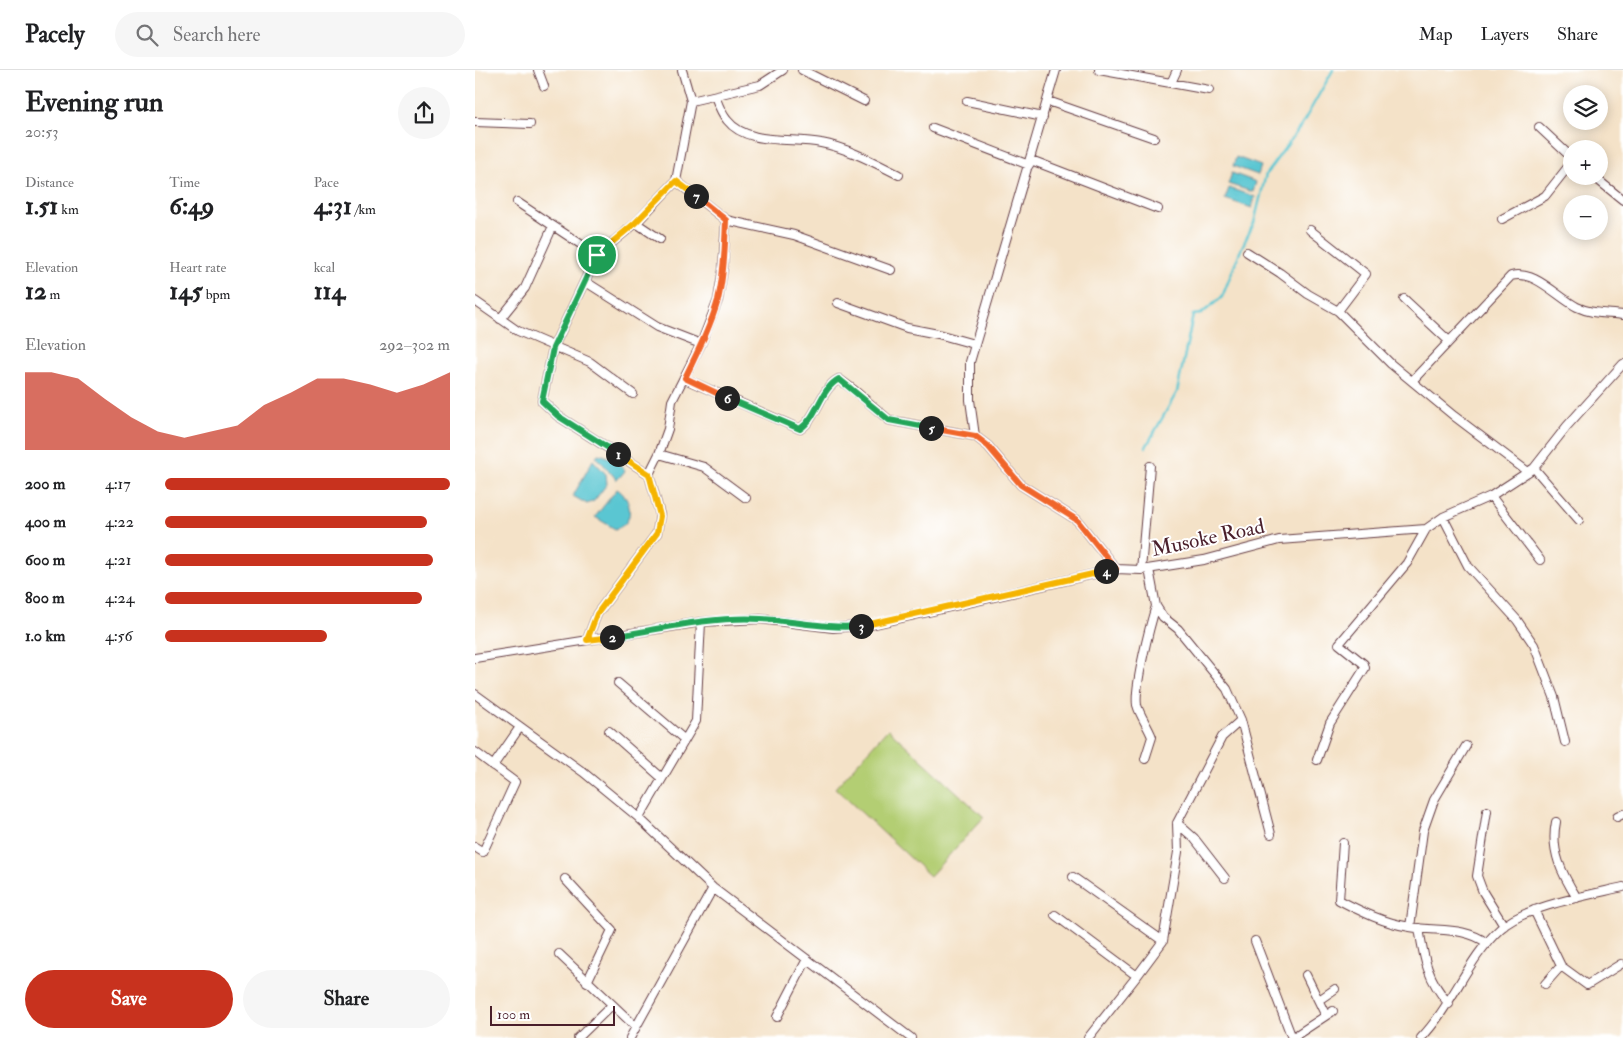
<!DOCTYPE html>
<meta charset="utf-8">
<style>
:root{--surface:#fff;--page:#f6f6f6;--text:#202124;--muted:#757577;--line:#e0e0e0;--accent:#c8321e}
body{margin:0;font-family:"IM FELL Double Pica",serif;background:var(--page);color:var(--text);height:100vh;display:flex;flex-direction:column;font-size:19px;white-space:nowrap}
*{box-sizing:border-box;margin:0}
p{font-size:16px;color:var(--muted)}
.icon{flex:none;width:28px;height:28px;fill:none;stroke:currentColor;stroke-width:2;stroke-linecap:round;stroke-linejoin:round}
.map{position:relative;flex:1;overflow:hidden}
.drawer{display:flex;flex-direction:column;background:var(--surface);width:475px}
.drawer>*{flex:none}
.tools{position:absolute;left:1088px;top:15px;display:grid;gap:10px}
.tools a{display:grid;place-items:center;width:45px;height:45px;border-radius:50%;background:var(--surface);box-shadow:0 2px 12px #0003;font-size:25px}
.scale{position:absolute;left:15px;bottom:12px;width:125px;box-sizing:border-box;padding-left:5px;border:2px solid #4a1f2b;border-top:0;font-size:14px;line-height:18px;white-space:nowrap;color:#4a1f2b;-webkit-text-stroke:4px #fff;paint-order:stroke}
.pin{position:absolute;display:grid;place-items:center;width:42px;height:42px;color:#fff;margin:-21px;border:2px solid #fff;border-radius:50%;box-shadow:0 1px 5px #0007}
.km{position:absolute;width:25px;height:25px;margin:-12px;border-radius:50%;background:#222;color:#fff;font-size:14px;line-height:25px;text-align:center}
.round{display:grid;place-items:center;flex:none;width:52px;height:52px;border-radius:26px;background:var(--page)}
.headline{display:flex;align-items:center;justify-content:space-between;height:85px;padding:0 25px}
h1{font-size:28px;font-weight:800;line-height:38px}
.stats{display:grid;grid-template-columns:repeat(3,1fr);gap:8px;height:85px;padding:5px 25px}
.stats div{display:grid;align-content:center}
.stats b{font-size:25px;font-weight:800}
.stats small{font-size:14px;font-weight:400}
.stats p{font-size:14px}
.chart{height:140px;padding:10px 25px}
.chart p{display:flex;justify-content:space-between}
.chart svg{width:100%;height:90px;margin-top:5px;fill:var(--accent);opacity:.7}
.button{display:flex;gap:10px;margin-top:auto;padding:10px 25px}
.button a{flex:1;height:58px;border-radius:30px;background:var(--accent);color:#fff;font-size:20px;font-weight:800;line-height:58px;text-align:center}
.button a+a{background:var(--page);color:var(--text)}
ul{padding:0 25px;list-style:none;font-size:16px}
li{display:grid;grid-template-columns:80px 60px 1fr;align-items:center;height:38px}
li i{height:12px;border-radius:6px;background:var(--accent)}
header{display:flex;align-items:center;gap:30px;box-sizing:border-box;height:70px;padding:0 25px;background:var(--surface);border-bottom:1px solid var(--line)}
header strong{font-size:24px}
nav{display:flex;gap:28px;margin-inline-start:auto;font-size:18px}
.search{width:350px;height:45px;background:var(--page);display:flex;align-items:center;gap:12px;box-sizing:border-box;padding:0 18px;border-radius:28px;color:var(--muted);font-size:19px}
main{display:flex;flex:1;min-height:0}
.map>svg:first-child{display:block}
.green{fill:#b3ce73;stroke:#7e764f}
.water{fill:#5ac6d2;stroke:#52727e}
.lines{fill:none;stroke-linecap:round;stroke-linejoin:round}
.stream{stroke:#5ac6d2;stroke-width:2.5}
.minor-casing{stroke:#643c43;stroke-width:10}
.minor{stroke:#fff;stroke-width:8}
.split-1-casing{stroke:#fff;stroke-width:10}
.split-2-casing{stroke:#fff;stroke-width:10}
.split-3-casing{stroke:#fff;stroke-width:10}
.split-4-casing{stroke:#fff;stroke-width:10}
.split-5-casing{stroke:#fff;stroke-width:10}
.split-6-casing{stroke:#fff;stroke-width:10}
.split-7-casing{stroke:#fff;stroke-width:10}
.split-8-casing{stroke:#fff;stroke-width:10}
.split-1{stroke:#22a559;stroke-width:6}
.split-2{stroke:#f5b400;stroke-width:6}
.split-3{stroke:#22a559;stroke-width:6}
.split-4{stroke:#f5b400;stroke-width:6}
.split-5{stroke:#f0652b;stroke-width:6}
.split-6{stroke:#22a559;stroke-width:6}
.split-7{stroke:#f0652b;stroke-width:6}
.split-8{stroke:#f5b400;stroke-width:6}
.labels{text-anchor:middle;dominant-baseline:central;stroke-width:4;stroke-linejoin:round;paint-order:stroke}
.street-label{font-size:21px;fill:#4a1f2b;stroke:#fff}
</style>
<header>
<strong>Pacely</strong>
<div class="search"><svg class="icon" aria-label="search" viewBox="0 0 24 24"><circle cx="10" cy="10" r="6"/><path d="M15 15l6 6"/></svg>Search here</div>
<nav><a>Map</a><a>Layers</a><a>Share</a></nav>
</header>
<main>
<section class="drawer">
<div class="headline"><div><h1>Evening run</h1><p>20:53</p></div><a class="round"><svg class="icon" aria-label="share" viewBox="0 0 24 24"><path d="M12 15V3M7 8l5-5 5 5M5 13v7h14v-7"/></svg></a></div>
<div class="stats">
<div><p>Distance</p><b>1.51<small> km</small></b></div>
<div><p>Time</p><b>6:49</b></div>
<div><p>Pace</p><b>4:31<small> /km</small></b></div>
</div>
<div class="stats">
<div><p>Elevation</p><b>12<small> m</small></b></div>
<div><p>Heart rate</p><b>145<small> bpm</small></b></div>
<div><p>kcal</p><b>114</b></div>
</div>
<div class="chart"><p><span>Elevation</span>292–302 m</p>
<svg viewBox="0 0 160 44" preserveAspectRatio="none"><path d="M0 44V6L10 6L20 9L30 19L40 28L50 35L60 38L70 35L80 32L90 22L100 16L110 9L120 9L130 12L140 16L150 12L160 6V44z"/></svg>
</div>
<ul>
<li><b>200 m</b>4:17<i style="width:100%"></i></li>
<li><b>400 m</b>4:22<i style="width:92%"></i></li>
<li><b>600 m</b>4:21<i style="width:94%"></i></li>
<li><b>800 m</b>4:24<i style="width:90%"></i></li>
<li><b>1.0 km</b>4:56<i style="width:57%"></i></li>
</ul>
<div class="button"><a>Save</a><a>Share</a></div>
</section>
<div class="map">
<svg width="1148" height="968" viewBox="0 0 1148 968">
<rect width="100%" height="100%" fill="#fff"/>
<filter id="ink" filterUnits="userSpaceOnUse"><feTurbulence type="fractalNoise" baseFrequency=".02" numOctaves="2"/><feDisplacementMap in="SourceGraphic" scale="10" xChannelSelector="R" yChannelSelector="G"/><feConvolveMatrix kernelMatrix="1 2 1 2 8 2 1 2 1" color-interpolation-filters="sRGB"/></filter>
<filter id="wash" filterUnits="userSpaceOnUse"><feTurbulence type="fractalNoise" baseFrequency=".0096" numOctaves="4" result="noise"/><feDisplacementMap in="SourceGraphic" scale="20" xChannelSelector="R" yChannelSelector="G"/><feGaussianBlur stdDeviation="1.12" result="paint"/><feColorMatrix in="noise" values="0 0 0 0 0 0 0 0 0 0 0 0 0 0 0 0 0 1.4 0 .05"/><feComposite in="paint" operator="in"/></filter>
<g filter="url(#wash)">
<rect width="100%" height="100%" fill="#f4e2c8"/>
<!-- green -->
<path class="green" d="M 413,659 L 509,747 L 455,806 L 360,718 Z"/>
<!-- water -->
<path class="water" d="M 761,87 L 786,96 L 783,105 L 758,96 Z
M 757,103 L 781,112 L 778,122 L 753,114 Z
M 754,118 L 780,127 L 777,138 L 750,129 Z
M 123,384 C 132,385 144,393 150,401 L 142,410 L 121,386 Z
M 118,390 L 131,404 L 132,414 L 119,431 L 112,434 L 98,426 Z
M 142,419 C 157,428 161,454 140,459 L 120,447 Z"/>
<g class="lines">
<!-- stream -->
<path class="stream" d="M 671,377 L 702,322 L 718,245 L 726,244 L 747,227 L 767,177 L 779,153 L 791,104 L 826,56 L 858,0"/>
</g>
</g>
<g filter="url(#ink)">
<g class="lines">
<defs>
<path id="minor" d="M 63,0 L 69,16
M 327,0 L 389,31
M 624,0 L 734,20
M 696,13 L 702,0
M 240,26 C 243,34 246,43 252,50 C 272,76 318,67 346,73 C 373,78 400,93 424,105
M 216,31 L 285,15 L 308,0
M 492,31 L 568,47
M 573,31 L 679,68
M 0,52 L 55,54
M 1064,57 L 1096,87
M 458,58 L 554,95
M 556,90 L 683,139
M 1118,106 L 1148,130
M 201,111 L 251,150 L 319,165 L 416,200
M 42,132 L 122,185
M 1027,149 L 1070,126 L 1096,93
M 161,153 L 185,169
M 835,160 L 891,204 L 863,241
M 772,182 L 805,203 L 833,224 L 863,241 L 916,294 L 979,346 L 1053,402
M 111,212 L 182,257 L 226,274
M 929,229 L 974,271
M 0,231 L 43,261 L 115,292 L 158,324
M 363,233 L 432,258 L 463,264 L 499,274
M 25,249 L 50,218 L 78,156
M 210,309 L 325,359 C 343,347 345,319 364,309 L 379,320 L 414,350 L 500,366 L 513,376 L 546,415 L 602,450 L 641,499
M 937,311 L 1036,206 C 1059,199 1082,227 1102,237 C 1116,244 1133,243 1148,245
M 500,366 L 495,330 L 495,292 L 581,0
M 184,384 L 229,397 L 271,428
M 1059,398 L 1104,450
M 174,404 L 83,346 L 67,331 L 78,278 L 122,185 L 161,153 L 201,111 L 216,31 L 207,0
M 1016,426 L 1065,490
M 968,447 L 993,496 L 1042,550 L 1059,575 L 1079,627 L 1090,672
M 674,499 L 681,536 L 688,547 L 703,559 L 752,619 L 766,650 L 796,764
M 666,500 L 675,396
M 112,570 L 122,544 L 182,463 L 185,445 L 174,404 L 184,384 L 193,359 L 197,331 L 226,274 L 243,230 L 248,199 L 251,150
M 0,588 L 226,552 L 285,549 L 358,558 L 396,555 L 641,499 L 666,500 L 729,490 L 804,470 L 951,459 L 968,447 L 1016,426 L 1059,398 L 1092,356 L 1148,294
M 143,613 L 210,670
M 0,624 L 108,702 L 164,748 L 238,818 L 436,968
M 134,661 L 187,708
M 0,682 L 40,712 L 8,782 L 0,777
M 670,689 L 677,667 C 673,656 665,646 662,635 C 659,617 675,555 681,536
M 842,690 L 855,653 L 890,598 L 889,594 L 864,574 L 932,493 L 951,459
M 18,696 L 45,657
M 1012,741 L 1002,806 L 1008,822 L 1029,856
M 1142,747 L 1148,744
M 164,748 L 221,651 L 226,552
M 1081,752 C 1075,781 1087,804 1102,828
M 702,753 L 719,768 L 750,808
M 868,773 L 864,830 C 887,842 909,853 935,857 C 962,862 989,856 1012,873
M 598,807 L 688,871
M 90,809 L 137,860 L 112,912
M 1059,840 L 1086,896 L 1112,915 L 1146,894
M 580,845 L 662,906
M 935,857 L 948,761 L 959,730 L 991,676
M 944,858 C 949,889 952,909 974,934
M 780,871 L 817,968
M 84,884 L 160,956
M 831,905 L 850,944
M 1070,914 L 1086,896
M 844,930 L 860,919
M 302,947 L 332,889
M 103,968 L 137,935
M 155,968 L 238,818
M 613,968 L 662,906 L 688,871 L 703,782 L 702,753 L 747,667 L 766,650
M 817,968 L 858,941
M 946,968 C 977,936 993,888 1025,859 C 1050,836 1114,825 1148,817"/>
</defs>
<!-- minor casing -->
<use href="#minor" class="minor-casing"/>
<!-- minor -->
<use href="#minor" class="minor"/>
</g>
</g>
<g class="lines" filter="url(#ink)">
<defs>
<path id="split-1" d="M 122,185 L 78,278 L 67,331 L 83,346 L 143,384"/>
<path id="split-2" d="M 137,567 L 112,570 L 122,544 L 182,463 L 185,446 L 174,404 L 143,384"/>
<path id="split-3" d="M 137,567 C 185,559 237,546 286,549 C 322,551 349,559 386,556"/>
<path id="split-4" d="M 386,556 L 631,501"/>
<path id="split-5" d="M 456,358 L 500,366 L 513,376 L 546,415 L 602,450 L 641,499 L 631,501"/>
<path id="split-6" d="M 252,328 L 325,359 C 343,347 345,319 364,309 L 414,350 L 456,358"/>
<path id="split-7" d="M 221,126 L 251,150 C 250,176 249,204 243,230 C 235,258 222,283 210,308 L 252,328"/>
<path id="split-8" d="M 122,185 L 160,153 L 201,111 L 221,126"/>
</defs>
<!-- split-1 casing -->
<use href="#split-1" class="split-1-casing"/>
<!-- split-2 casing -->
<use href="#split-2" class="split-2-casing"/>
<!-- split-3 casing -->
<use href="#split-3" class="split-3-casing"/>
<!-- split-4 casing -->
<use href="#split-4" class="split-4-casing"/>
<!-- split-5 casing -->
<use href="#split-5" class="split-5-casing"/>
<!-- split-6 casing -->
<use href="#split-6" class="split-6-casing"/>
<!-- split-7 casing -->
<use href="#split-7" class="split-7-casing"/>
<!-- split-8 casing -->
<use href="#split-8" class="split-8-casing"/>
<!-- split-1 -->
<use href="#split-1" class="split-1"/>
<!-- split-2 -->
<use href="#split-2" class="split-2"/>
<!-- split-3 -->
<use href="#split-3" class="split-3"/>
<!-- split-4 -->
<use href="#split-4" class="split-4"/>
<!-- split-5 -->
<use href="#split-5" class="split-5"/>
<!-- split-6 -->
<use href="#split-6" class="split-6"/>
<!-- split-7 -->
<use href="#split-7" class="split-7"/>
<!-- split-8 -->
<use href="#split-8" class="split-8"/>
</g>
<g class="labels">
<!-- street labels -->
<g class="street-label">
<text transform="translate(733 468) rotate(-12)">Musoke Road</text>
</g>
</g>
</svg>
<div class="tools">
<a><svg class="icon" aria-label="layers" viewBox="0 0 24 24"><path d="M12 4l9 5-9 5-9-5zM3 14l9 5 9-5"/></svg></a>
<a>+</a>
<a>−</a>
</div>
<div class="scale">100 m</div>
<div class="pin" style="left:122px;top:185px;background:#1e9e55"><svg class="icon" aria-label="arrive" viewBox="0 0 24 24"><path d="M6 21V4h12l-3 4 3 4H6"/></svg></div>
<b class="km" style="left:143px;top:384px">1</b>
<b class="km" style="left:137px;top:567px">2</b>
<b class="km" style="left:386px;top:556px">3</b>
<b class="km" style="left:631px;top:501px">4</b>
<b class="km" style="left:456px;top:358px">5</b>
<b class="km" style="left:252px;top:328px">6</b>
<b class="km" style="left:221px;top:126px">7</b>
</div>
</main>
